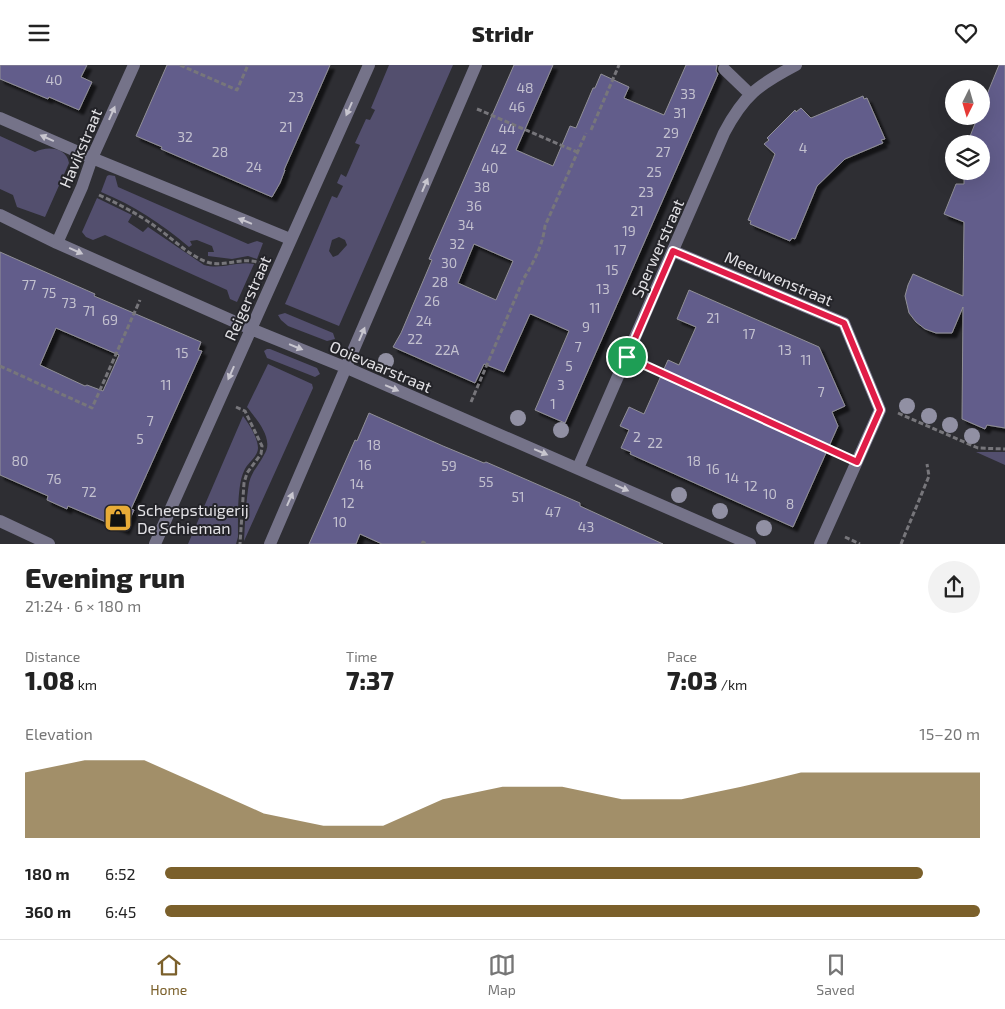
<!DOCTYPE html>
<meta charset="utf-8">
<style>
:root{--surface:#fff;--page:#f2f2f2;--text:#222;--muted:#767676;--line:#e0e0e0;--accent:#7b602b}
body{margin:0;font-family:"Exo 2",sans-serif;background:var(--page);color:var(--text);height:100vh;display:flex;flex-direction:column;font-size:19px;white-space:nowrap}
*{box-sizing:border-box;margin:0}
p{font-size:16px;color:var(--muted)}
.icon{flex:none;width:28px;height:28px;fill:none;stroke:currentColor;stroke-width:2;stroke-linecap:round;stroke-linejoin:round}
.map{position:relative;height:479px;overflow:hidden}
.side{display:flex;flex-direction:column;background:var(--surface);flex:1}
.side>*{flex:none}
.needle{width:32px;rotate:185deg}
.controls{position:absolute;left:945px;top:15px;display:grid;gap:10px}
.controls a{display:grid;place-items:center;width:45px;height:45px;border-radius:50%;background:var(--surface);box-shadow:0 5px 20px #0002;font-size:25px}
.pin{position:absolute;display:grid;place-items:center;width:42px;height:42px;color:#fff;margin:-21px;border:2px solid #fff;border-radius:50%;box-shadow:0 1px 5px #0007}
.round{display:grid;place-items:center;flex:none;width:52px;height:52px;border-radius:26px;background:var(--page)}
.summary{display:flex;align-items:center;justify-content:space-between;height:85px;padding:0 25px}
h1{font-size:28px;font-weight:800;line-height:38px}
.metrics{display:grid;grid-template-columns:repeat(3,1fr);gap:8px;height:85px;padding:5px 25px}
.metrics div{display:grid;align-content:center}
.metrics b{font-size:25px;font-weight:800}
.metrics small{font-size:14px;font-weight:400}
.metrics p{font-size:14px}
.chart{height:140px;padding:10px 25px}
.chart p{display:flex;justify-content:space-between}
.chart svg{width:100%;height:90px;margin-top:5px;fill:var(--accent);opacity:.7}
ul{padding:0 25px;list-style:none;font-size:16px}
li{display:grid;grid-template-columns:80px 60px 1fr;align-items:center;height:38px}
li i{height:12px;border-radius:6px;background:var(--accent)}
header{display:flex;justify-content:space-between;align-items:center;height:65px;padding:0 25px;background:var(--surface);font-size:22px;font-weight:800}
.dock{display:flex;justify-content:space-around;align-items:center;height:70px;border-top:1px solid var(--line);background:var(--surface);font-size:14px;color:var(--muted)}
.dock a{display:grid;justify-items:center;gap:2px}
.dock .on{color:var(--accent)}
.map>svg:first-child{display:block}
.green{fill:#534f6e;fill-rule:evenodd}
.building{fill:#625d8b;stroke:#919097;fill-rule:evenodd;filter:url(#shadow)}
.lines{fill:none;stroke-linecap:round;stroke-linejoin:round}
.path{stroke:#77767b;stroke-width:3;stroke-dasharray:5 2.5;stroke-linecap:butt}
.minor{stroke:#757389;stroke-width:12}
.tree{fill:#9190a3}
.oneway{fill:#c8c6cf}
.route-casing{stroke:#fff;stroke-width:10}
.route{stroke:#e11d48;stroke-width:6}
.labels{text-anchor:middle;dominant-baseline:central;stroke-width:4;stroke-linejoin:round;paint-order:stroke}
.number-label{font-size:14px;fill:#c3c1cf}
.street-label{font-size:16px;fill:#e3e2e6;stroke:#242429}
.poi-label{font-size:16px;fill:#e3e2e6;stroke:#242429;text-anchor:start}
</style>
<header><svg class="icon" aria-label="menu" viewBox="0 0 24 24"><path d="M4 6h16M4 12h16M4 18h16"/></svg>Stridr<svg class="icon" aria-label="heart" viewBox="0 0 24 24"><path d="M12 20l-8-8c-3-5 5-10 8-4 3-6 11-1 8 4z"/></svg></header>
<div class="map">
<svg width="1005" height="479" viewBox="0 0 1005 479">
<defs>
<filter id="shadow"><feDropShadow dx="4.5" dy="4.5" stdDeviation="1" flood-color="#0009"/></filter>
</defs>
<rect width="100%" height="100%" fill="#2e2e33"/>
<!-- green -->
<path class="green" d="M 389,0 L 453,0 L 339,261 L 285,239 L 332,131 L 337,133 L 343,121 L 337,118 L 341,109 L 346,112 L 360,80 L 355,78 L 366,54 L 370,55 L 375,45 L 371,43 ZM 339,172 L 345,175 L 347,180 L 338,190 L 333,192 L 329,186 L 332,175 Z
M 0,71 L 35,87 C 47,81 66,82 69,98 L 45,152 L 17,142 L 13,130 L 0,124 Z
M 109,110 L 115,111 L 118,122 L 248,179 L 257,176 L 263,178 L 257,194 L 248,191 L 232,194 L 208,191 L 208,187 L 214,187 L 212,181 L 197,175 L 190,176 L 192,180 L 189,182 C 162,159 133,140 101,127 L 107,111 Z
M 97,133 L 132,150 L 128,157 L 143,167 L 148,162 L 204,200 C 222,205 236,196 254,199 L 237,237 L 230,234 L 227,225 L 105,170 L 93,175 L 86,172 L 82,167 Z
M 285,248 L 333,268 L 335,274 L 327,276 L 288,261 L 281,255 L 278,250 Z
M 267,284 L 270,284 L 317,303 L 320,309 L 315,312 L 267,293 L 264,286 Z
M 268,299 L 312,319 L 313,323 L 244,476 C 245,457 246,436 249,418 C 252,406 259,400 264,390 C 275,374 256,354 247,342 Z
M 243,351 C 249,359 258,373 258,383 C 258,392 247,398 244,406 C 237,420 238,455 238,472 L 236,479 L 188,479 Z
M 976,387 L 1005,387 L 1005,400 Z"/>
<!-- building -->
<path class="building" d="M 0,0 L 87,0 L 81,12 L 92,17 L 79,45 L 49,32 L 48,34 L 0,14 Z
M 167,0 L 330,0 L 284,105 L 285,105 L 280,118 L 272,132 L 161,84 L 162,82 L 136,71 Z
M 514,0 L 553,0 L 516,85 L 553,101 L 570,61 L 576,63 L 593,23 L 595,23 L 601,9 L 629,22 L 624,33 L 664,50 L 686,0 L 717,0 L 716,6 L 718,9 L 565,358 L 535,345 L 569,266 L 533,250 L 530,249 L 504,307 L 484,299 L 475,318 L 393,282 L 401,268 L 432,195 L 429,194 ZM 474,179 L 513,196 L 496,235 L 458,218 Z
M 999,0 L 1005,0 L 1005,363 L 987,360 L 985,364 L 962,354 L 963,242 L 952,268 L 936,268 L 925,264 L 916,257 L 909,248 L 905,231 L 908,220 L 913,209 L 963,231 L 964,157 L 944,149 L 956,119 L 964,119 L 964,106 L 981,106 L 981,79 L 967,79 L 978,51 L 981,51 L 981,44 Z
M 863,31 L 864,34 L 867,33 L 885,74 L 881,75 L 883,78 L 845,94 L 817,121 L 795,174 L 792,173 L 790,176 L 750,159 L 751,156 L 748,155 L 775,89 L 764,79 L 769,75 L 767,73 L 795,45 L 796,47 L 801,43 L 811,53 Z
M 0,187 L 95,229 L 94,231 L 201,277 L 198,285 L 202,286 L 131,444 L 134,445 L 125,465 L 68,441 L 67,444 L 47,435 L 48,431 L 0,410 ZM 56,263 L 119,290 L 103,326 L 87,320 L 85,321 L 40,300 Z
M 689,225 L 819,282 L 845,341 L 832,347 L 838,361 L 793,462 L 630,389 L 631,387 L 621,383 L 629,365 L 620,361 L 629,342 L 644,349 L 668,295 L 679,300 L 696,262 L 677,254 Z
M 369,348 L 443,381 L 484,398 L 486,397 L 580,438 L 580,441 L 663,479 L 382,479 L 360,469 L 356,479 L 309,479 L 355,375 L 357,376 Z"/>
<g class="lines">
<!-- path -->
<path class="path" d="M 180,0 L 237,25 L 248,0
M 477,44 L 577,87
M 591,65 L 619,0
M 99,130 C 119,139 138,149 156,162 C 172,173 188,190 207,197 C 224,203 241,191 260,198
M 644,300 L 840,389
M 0,301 L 92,343 L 140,235
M 471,337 L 524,213 C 534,197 543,179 545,161 L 586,68
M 236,342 L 245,346 L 262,381 L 261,389 L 247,408 L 244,418 L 240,479
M 898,348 L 978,383 L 1005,384
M 845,472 L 860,479
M 422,479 L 423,477 L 427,479
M 901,479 L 929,411 L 927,399"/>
<!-- minor -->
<path class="minor" d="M 724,4 L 750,29
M 0,53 L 92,93 L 290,174
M 0,150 L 57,178 L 251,264 L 347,303 L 750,479
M 57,178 L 82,122 L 92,93 L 134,0
M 673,186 L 844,258 L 880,345 L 820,479
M 578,403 L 724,68 C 744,30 758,20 796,0
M 0,456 L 49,479
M 155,479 L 369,0
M 270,479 L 476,0"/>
</g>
<!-- trees -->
<g class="tree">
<circle cx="386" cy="296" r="8"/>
<circle cx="907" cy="341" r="8"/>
<circle cx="929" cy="351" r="8"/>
<circle cx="518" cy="353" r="8"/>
<circle cx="950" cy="360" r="8"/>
<circle cx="561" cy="365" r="8"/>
<circle cx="972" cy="371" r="8"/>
<circle cx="679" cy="430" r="8"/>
<circle cx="720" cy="446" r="8"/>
<circle cx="764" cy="463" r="8"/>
</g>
<!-- one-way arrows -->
<defs><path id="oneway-solid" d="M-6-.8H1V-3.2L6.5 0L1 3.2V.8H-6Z" transform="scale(1.25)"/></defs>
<g class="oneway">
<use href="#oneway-solid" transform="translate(349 44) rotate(114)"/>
<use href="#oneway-solid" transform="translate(112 48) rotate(-66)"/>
<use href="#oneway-solid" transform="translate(47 73) rotate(-156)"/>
<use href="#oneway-solid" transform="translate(425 120) rotate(-67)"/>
<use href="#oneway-solid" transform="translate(245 156) rotate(-158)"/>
<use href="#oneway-solid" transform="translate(76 186) rotate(24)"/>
<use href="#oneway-solid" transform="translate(362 269) rotate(-67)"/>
<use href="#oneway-solid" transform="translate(296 282) rotate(22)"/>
<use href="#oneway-solid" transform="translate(231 308) rotate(114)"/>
<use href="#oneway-solid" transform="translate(392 323) rotate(23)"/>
<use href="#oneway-solid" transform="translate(541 387) rotate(23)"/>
<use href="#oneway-solid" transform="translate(622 423) rotate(24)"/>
<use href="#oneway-solid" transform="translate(290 434) rotate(-66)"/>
</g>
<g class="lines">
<defs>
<path id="route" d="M 673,186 L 844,258 L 880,345 L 857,397 L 627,292 Z"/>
</defs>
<!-- route casing -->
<use href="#route" class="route-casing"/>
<!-- route -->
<use href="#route" class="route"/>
</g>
<!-- icons -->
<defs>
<symbol id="shop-square" viewBox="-11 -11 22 22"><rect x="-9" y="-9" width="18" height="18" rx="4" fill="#e8ab37" stroke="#242429"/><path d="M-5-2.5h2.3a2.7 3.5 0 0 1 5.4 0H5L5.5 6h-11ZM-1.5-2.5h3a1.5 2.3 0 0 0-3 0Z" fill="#111"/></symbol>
</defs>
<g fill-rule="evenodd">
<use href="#shop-square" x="102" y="437" width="32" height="32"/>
</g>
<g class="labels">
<!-- number labels -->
<g class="number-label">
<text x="54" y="14">40</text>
<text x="525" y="22">48</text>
<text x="688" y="28">33</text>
<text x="296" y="31">23</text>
<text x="517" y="41">46</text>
<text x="680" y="47">31</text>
<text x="286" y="61">21</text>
<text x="507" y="63">44</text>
<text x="671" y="67">29</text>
<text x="185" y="71">32</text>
<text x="803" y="82">4</text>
<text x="499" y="83">42</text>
<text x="220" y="86">28</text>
<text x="663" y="86">27</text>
<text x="254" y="101">24</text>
<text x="490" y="102">40</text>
<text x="654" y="106">25</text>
<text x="482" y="121">38</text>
<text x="646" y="126">23</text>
<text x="474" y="140">36</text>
<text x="637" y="145">21</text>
<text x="466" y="159">34</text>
<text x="629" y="165">19</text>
<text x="457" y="178">32</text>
<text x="620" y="184">17</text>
<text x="449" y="197">30</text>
<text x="612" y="204">15</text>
<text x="440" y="216">28</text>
<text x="29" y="219">77</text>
<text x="603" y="223">13</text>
<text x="49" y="227">75</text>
<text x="432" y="235">26</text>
<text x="69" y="237">73</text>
<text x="595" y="242">11</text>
<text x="89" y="245">71</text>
<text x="713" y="252">21</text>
<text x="110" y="254">69</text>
<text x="424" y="255">24</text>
<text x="586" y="261">9</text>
<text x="749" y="268">17</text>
<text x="415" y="273">22</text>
<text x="578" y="281">7</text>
<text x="447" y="284">22A</text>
<text x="785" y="284">13</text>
<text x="182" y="287">15</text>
<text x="806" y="294">11</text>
<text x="569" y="300">5</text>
<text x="166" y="319">11</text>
<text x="561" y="319">3</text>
<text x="821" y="326">7</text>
<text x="553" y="338">1</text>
<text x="150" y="355">7</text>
<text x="637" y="371">2</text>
<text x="140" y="373">5</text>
<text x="655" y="377">22</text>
<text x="374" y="379">18</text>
<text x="20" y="395">80</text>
<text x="694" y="395">18</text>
<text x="365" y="399">16</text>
<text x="449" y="400">59</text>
<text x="713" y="403">16</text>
<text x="732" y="412">14</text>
<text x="54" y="413">76</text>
<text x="486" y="416">55</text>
<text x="357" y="418">14</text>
<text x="751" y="420">12</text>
<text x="89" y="426">72</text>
<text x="770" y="428">10</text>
<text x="518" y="431">51</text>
<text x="348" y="437">12</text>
<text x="790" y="438">8</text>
<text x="553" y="446">47</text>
<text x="340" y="456">10</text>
<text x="586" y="461">43</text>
</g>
<!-- street labels -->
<g class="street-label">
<text transform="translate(80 83) rotate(-67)">Havikstraat</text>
<text transform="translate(657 183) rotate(-66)">Sperwerstraat</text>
<text transform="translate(779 213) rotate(23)">Meeuwenstraat</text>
<text transform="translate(247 233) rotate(-66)">Reigerstraat</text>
<text transform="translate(381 301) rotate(23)">Ooievaarstraat</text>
</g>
<!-- poi labels -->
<g class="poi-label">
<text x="137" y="444">Scheepstuigerij<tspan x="137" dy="18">De Schieman</tspan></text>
</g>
</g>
</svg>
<div class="controls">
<a><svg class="needle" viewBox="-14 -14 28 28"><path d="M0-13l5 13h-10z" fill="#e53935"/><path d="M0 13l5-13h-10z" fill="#767676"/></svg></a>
<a><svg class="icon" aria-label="layers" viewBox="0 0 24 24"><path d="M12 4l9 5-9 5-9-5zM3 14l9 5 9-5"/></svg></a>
</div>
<div class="pin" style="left:627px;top:292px;background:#1e9e55"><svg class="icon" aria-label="arrive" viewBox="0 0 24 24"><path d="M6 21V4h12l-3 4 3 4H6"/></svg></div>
</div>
<section class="side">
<div class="summary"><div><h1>Evening run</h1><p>21:24 · 6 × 180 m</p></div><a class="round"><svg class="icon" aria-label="share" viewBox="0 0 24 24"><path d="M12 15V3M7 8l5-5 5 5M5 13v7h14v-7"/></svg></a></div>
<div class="metrics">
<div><p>Distance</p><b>1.08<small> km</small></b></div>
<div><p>Time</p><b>7:37</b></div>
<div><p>Pace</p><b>7:03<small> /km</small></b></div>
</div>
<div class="chart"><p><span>Elevation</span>15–20 m</p>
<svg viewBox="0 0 160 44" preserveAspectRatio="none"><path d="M0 44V12L10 6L20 6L30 19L40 32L50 38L60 38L70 25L80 19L90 19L100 25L110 25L120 19L130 12L140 12L150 12L160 12V44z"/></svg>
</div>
<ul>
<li><b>180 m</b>6:52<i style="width:93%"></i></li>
<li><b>360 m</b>6:45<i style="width:100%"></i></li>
</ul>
</section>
<nav class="dock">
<a class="on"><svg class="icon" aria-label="home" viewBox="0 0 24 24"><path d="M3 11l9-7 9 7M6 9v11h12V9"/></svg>Home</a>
<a><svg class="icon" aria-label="map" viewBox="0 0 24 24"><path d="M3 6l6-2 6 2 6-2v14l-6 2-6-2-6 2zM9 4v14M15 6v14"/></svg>Map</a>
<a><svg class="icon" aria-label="saved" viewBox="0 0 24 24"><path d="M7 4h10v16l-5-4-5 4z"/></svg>Saved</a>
</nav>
